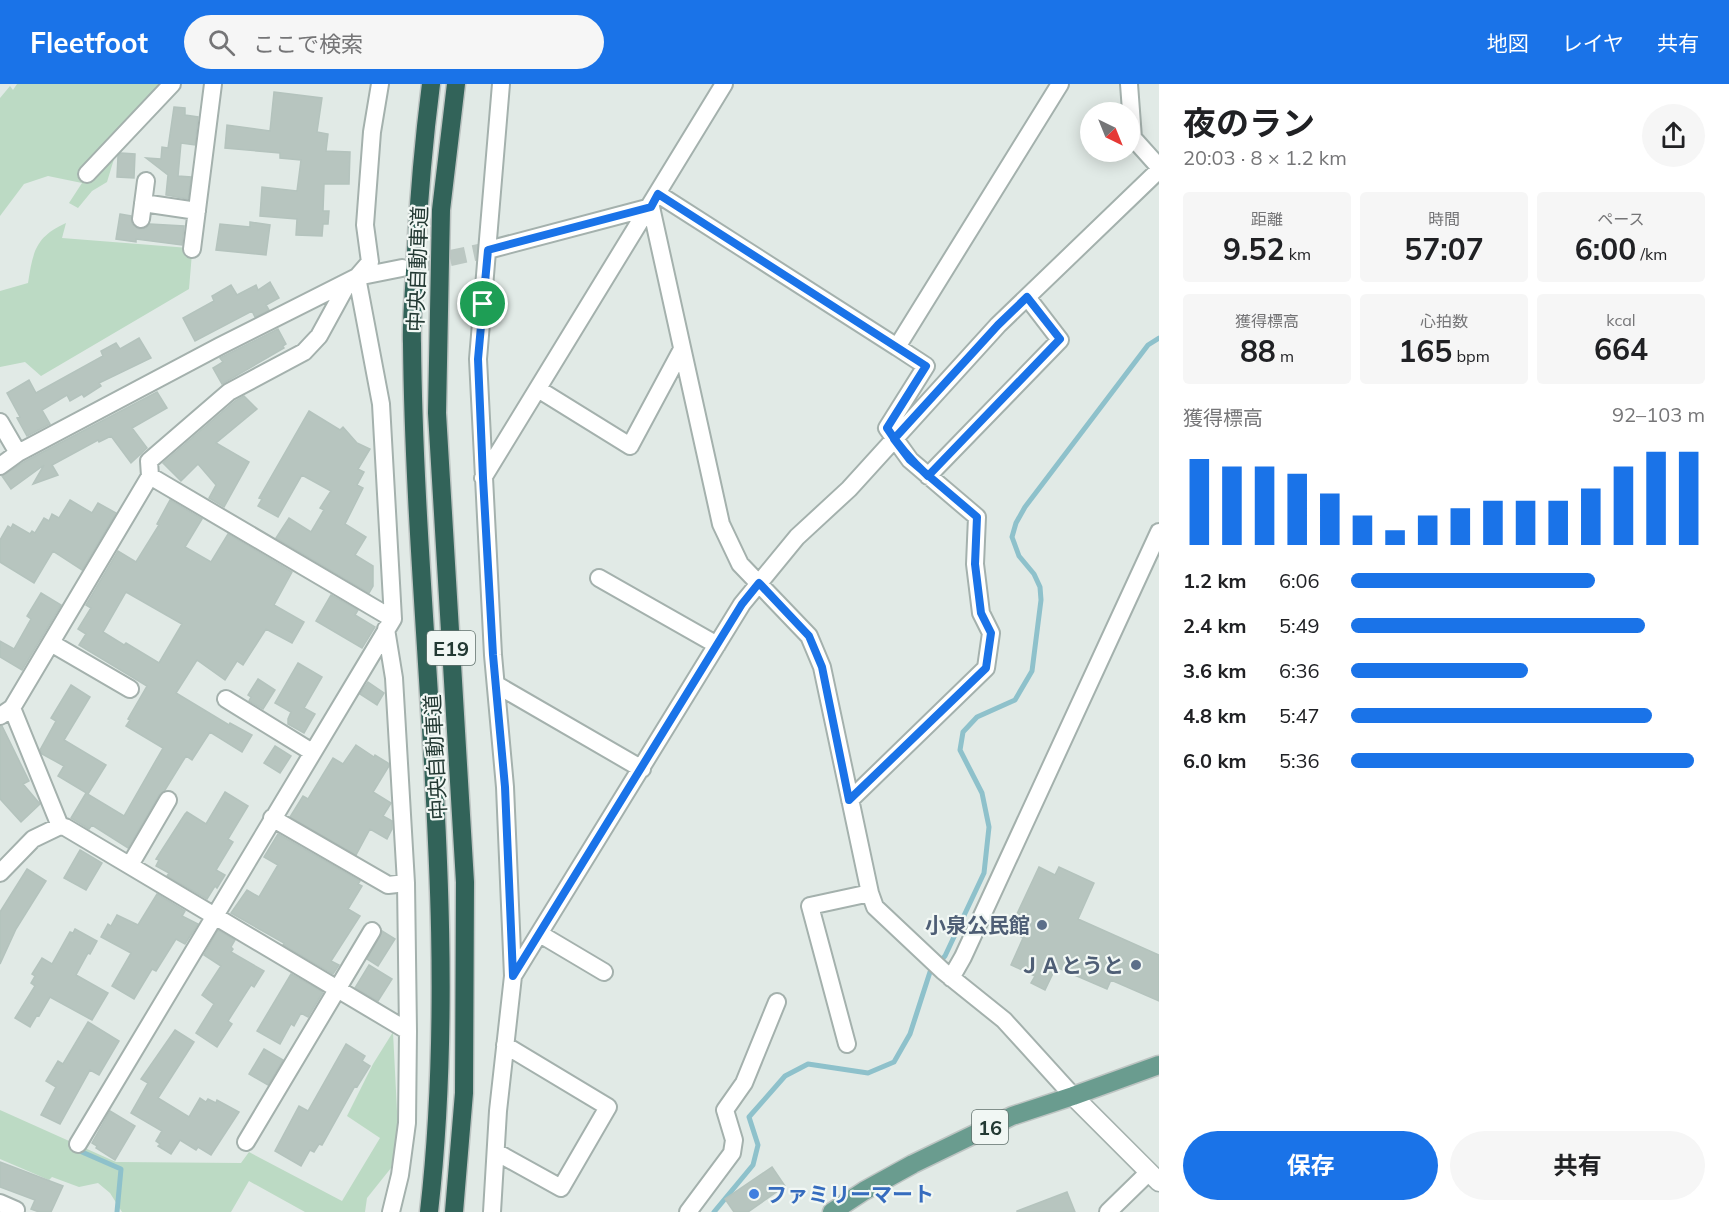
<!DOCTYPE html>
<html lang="ja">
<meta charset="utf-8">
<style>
:root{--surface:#fff;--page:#f6f6f6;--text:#202124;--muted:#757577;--accent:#1a73e8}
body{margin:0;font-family:Mulish,"Noto Sans JP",sans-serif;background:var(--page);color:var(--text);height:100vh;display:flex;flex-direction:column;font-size:22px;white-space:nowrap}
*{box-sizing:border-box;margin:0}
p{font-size:20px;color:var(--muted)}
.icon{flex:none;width:33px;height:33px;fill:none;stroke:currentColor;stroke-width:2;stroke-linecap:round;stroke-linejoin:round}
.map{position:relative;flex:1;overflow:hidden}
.panel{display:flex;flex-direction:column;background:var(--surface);width:570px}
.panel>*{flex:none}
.needle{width:39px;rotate:137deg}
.fabs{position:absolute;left:1080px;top:18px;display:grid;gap:12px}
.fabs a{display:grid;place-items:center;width:60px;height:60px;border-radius:50%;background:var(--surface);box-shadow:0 3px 15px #0003;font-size:30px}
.pin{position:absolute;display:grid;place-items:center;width:51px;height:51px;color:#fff;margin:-26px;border:3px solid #fff;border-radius:50%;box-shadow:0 2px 6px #0007}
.round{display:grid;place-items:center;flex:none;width:63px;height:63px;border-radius:32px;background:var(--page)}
.headline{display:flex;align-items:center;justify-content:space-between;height:102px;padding:0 24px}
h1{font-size:33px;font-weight:700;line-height:45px}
.metrics{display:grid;grid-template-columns:repeat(3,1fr);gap:9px;height:102px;padding:6px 24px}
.metrics div{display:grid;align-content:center;border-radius:6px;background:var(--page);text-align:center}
.metrics b{font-size:30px;font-weight:700}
.metrics small{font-size:16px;font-weight:400}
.metrics p{font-size:16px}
.chart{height:168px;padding:12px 24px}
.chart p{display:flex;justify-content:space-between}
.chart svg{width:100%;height:108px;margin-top:6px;stroke:var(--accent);stroke-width:6}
.primary-button{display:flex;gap:12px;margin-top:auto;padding:12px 24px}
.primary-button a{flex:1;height:69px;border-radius:36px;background:var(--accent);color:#fff;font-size:24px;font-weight:700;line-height:69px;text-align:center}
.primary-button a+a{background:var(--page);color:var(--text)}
ul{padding:0 24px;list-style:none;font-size:20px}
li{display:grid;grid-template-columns:96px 72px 1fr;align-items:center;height:45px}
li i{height:15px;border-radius:8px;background:var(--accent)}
header{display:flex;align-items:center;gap:36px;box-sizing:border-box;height:84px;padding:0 30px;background:var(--accent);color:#fff}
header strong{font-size:28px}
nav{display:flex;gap:33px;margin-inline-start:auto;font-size:21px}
.search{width:420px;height:54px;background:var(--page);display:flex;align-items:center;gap:15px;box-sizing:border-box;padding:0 21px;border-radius:33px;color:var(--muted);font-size:22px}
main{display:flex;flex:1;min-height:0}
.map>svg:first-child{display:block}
.green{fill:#bcdac4}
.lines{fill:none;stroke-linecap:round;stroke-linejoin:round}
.stream{stroke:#8ec1cb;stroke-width:5}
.building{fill:#b7c5bf;stroke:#b4c3bd;stroke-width:1.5;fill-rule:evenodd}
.minor-tunnel{stroke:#bbc7c2;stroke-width:16;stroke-dasharray:16 8;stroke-linecap:butt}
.minor-casing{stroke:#a4b1ad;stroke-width:20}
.tertiary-casing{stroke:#a4b1ad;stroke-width:21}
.primary-casing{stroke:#bdc4c2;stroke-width:21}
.motorway-casing{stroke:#bdc4c2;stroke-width:21}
.minor{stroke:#fff;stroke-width:16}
.tertiary{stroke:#fff;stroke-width:18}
.primary{stroke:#6a9c8f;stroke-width:18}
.motorway{stroke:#326359;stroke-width:18}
.route-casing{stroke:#fff;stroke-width:12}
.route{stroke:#1a73e8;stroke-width:8}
.service-dot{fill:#5c6f8a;stroke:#f1f7f4;stroke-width:2}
.shop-dot{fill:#3f7fe0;stroke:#f1f7f4;stroke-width:2}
.labels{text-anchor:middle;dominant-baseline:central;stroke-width:4.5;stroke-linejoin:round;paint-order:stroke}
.shield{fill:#f1f7f4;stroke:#61726d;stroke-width:1.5}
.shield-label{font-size:20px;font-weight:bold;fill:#233933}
.street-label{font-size:21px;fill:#233933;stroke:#f1f7f4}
.service-label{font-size:21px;font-weight:bold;fill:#4e5e75;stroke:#f1f7f4;text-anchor:end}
.shop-label{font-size:21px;font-weight:bold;fill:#366cbe;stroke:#f1f7f4;text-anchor:start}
</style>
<header>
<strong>Fleetfoot</strong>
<div class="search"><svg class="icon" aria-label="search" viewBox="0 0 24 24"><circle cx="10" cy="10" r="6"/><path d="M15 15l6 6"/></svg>ここで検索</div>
<nav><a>地図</a><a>レイヤ</a><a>共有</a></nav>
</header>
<main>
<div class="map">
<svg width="1159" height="1128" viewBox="0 0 1159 1128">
<rect width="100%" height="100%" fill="#e1eae6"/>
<!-- green -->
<path class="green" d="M 17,0 L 165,0 L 117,65 L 107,98 L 92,107 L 78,124 L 69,119 L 82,99 L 48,92 L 24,100 L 0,132 L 0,14 L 10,2 L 13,6 Z
M 66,139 L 62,154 L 189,164 L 192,169 L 189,205 L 41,292 L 25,278 L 0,283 L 0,207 L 28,199 C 33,168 35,153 66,139 Z
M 393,948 L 398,1047 L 391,1084 L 367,1114 L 365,1128 L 305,1128 L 249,1097 L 231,1128 L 122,1128 L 110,1109 L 98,1099 L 79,1103 L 52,1093 L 49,1096 L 0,1075 L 0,1026 L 116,1078 L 241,1079 L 249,1068 L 342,1117 L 380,1054 L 347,1032 L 373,980 Z"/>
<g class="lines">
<!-- stream -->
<path class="stream" d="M 82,1068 L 121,1085 L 117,1128
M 714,1128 L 753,1081 L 758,1061 L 749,1033 L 785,992 L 808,980 L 868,989 L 894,978 L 910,950 L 930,888 L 945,872 L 984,789 L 989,743 L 982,709 L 960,666 L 963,648 L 977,633 L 1015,616 L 1032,587 L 1041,516 L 1040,503 L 1034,490 L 1019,472 L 1012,453 L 1016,439 L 1025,423 L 1148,261 L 1159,254"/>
</g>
<!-- building -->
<path class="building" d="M 274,8 L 322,14 L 317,48 L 328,50 L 326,67 L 350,68 L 349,100 L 324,100 L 323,127 L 329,127 L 328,140 L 323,140 L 322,152 L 296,151 L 297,135 L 260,132 L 262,103 L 297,107 L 301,76 L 280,74 L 280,69 L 225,64 L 227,41 L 270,47 Z
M 174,23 L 185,24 L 185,31 L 198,33 L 195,61 L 181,59 L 178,92 L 191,93 L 188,115 L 166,111 L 168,91 L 146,74 L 161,75 L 162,63 L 168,64 Z
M 121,69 L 135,70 L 134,94 L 117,93 L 118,72 Z
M 120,130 L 131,132 L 132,140 L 139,145 L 146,144 L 150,140 L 184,142 L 182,161 L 136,155 L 136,158 L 116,155 Z
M 250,138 L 270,141 L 266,171 L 216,166 L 220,140 L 250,143 Z
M 270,198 L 279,214 L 266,221 L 269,226 L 255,233 L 252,227 L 195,257 L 183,234 L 214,217 L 212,212 L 231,201 L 237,211 L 256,201 L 258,206 Z
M 278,245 L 286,260 L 283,262 L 284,264 L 222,300 L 213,284 L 223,278 L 220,274 Z
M 139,254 L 151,274 L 99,299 L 101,302 L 84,313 L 82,310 L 70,317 L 67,311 L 42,326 L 50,340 L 27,352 L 17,334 L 20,333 L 7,309 L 29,296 L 36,309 L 103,272 L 101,267 L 116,259 L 120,265 Z
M 157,308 L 167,324 L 132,344 L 147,364 L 131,379 L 111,352 L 99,358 L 98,356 L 52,381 L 58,391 L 33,400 L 44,381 L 11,405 L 2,392 L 24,378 Z
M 244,312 L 257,325 L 216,359 L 249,378 L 224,423 L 209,414 L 216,401 L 198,380 L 181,397 L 163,379 L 235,317 Z
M 309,327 L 340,346 L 343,343 L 357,359 L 370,365 L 358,385 L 364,388 L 357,401 L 363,404 L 345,440 L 366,453 L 355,471 L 373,482 L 373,502 L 369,509 L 276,454 L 289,434 L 311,448 L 324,426 L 320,424 L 331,407 L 302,391 L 278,433 L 258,422 L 262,415 L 259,414 Z
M 70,416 L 92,429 L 98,419 L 116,429 L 82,486 L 53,467 L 34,499 L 0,478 L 0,456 L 8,442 L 11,444 L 13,440 L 30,450 L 32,447 L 35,449 L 44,434 L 49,437 L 52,430 L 59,434 Z
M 170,416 L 202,435 L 185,463 L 211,478 L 228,450 L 292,488 L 274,521 L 304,538 L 292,559 L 266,545 L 243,581 L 237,577 L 225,596 L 197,576 L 176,609 L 229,641 L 230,639 L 252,651 L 242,668 L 210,648 L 192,676 L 186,672 L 165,706 L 159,711 L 128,764 L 92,741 L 89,745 L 71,734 L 86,709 L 124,732 L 163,664 L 126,642 L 130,636 L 128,635 L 147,602 L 79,561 L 86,550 L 78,545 L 91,524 L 86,521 L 118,467 L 136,478 L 159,441 L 157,440 ZM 126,508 L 182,540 L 159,579 L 126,559 L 124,561 L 103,548 Z
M 41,509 L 61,521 L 22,586 L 0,573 L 0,557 L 14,565 L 31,535 L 27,532 Z
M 331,511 L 358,526 L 355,531 L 375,543 L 362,564 L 316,537 Z
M 298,579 L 322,593 L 304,624 L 315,630 L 304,649 L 288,640 L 288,635 L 291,628 L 275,619 Z
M 258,595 L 275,606 L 263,625 L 249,617 L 251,613 L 248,611 Z
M 368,598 L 384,609 L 377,621 L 360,610 Z
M 71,601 L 90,613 L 64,656 L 106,681 L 88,710 L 58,692 L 64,682 L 42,670 L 40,666 L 56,637 L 51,634 Z
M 0,642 L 2,642 L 29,697 L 23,700 L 40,720 L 21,738 L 0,715 Z
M 356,661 L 374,673 L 375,671 L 388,679 L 389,682 L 373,708 L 391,719 L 383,732 L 392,737 L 392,745 L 387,755 L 370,745 L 356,771 L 290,733 L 303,712 L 308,715 L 333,674 L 343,680 Z
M 275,662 L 291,672 L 280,689 L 264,679 Z
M 225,708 L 248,722 L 228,755 L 233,758 L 216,786 L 225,791 L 217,804 L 215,802 L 207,815 L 167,792 L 169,789 L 156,782 L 159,776 L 156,775 L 185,730 L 187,728 L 206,740 Z
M 278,750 L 360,797 L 358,800 L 362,802 L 348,825 L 360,832 L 331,877 L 339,881 L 333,890 L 283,861 L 284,859 L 231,829 L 247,806 L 259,813 L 278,781 L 264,773 Z
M 80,766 L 102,779 L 86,806 L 64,794 Z
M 1039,783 L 1055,791 L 1059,783 L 1094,799 L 1078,835 L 1159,871 L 1159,917 L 1111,896 L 1107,905 L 1056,883 L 1045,906 L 1031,899 L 1035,892 L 1011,881 L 1023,854 L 1009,847 Z
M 27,785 L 46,797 L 16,845 L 0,880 L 0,828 Z
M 157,810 L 185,827 L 182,832 L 198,840 L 185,860 L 176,855 L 156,887 L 152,885 L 134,915 L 112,902 L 131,869 L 101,853 L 108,840 L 111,842 L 117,831 L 138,841 Z
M 75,845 L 97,857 L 90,870 L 88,869 L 76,891 L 108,909 L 92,936 L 50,913 L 39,932 L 37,931 L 30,943 L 15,934 L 35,902 L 31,899 L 35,892 L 32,890 L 42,874 L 52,880 L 70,848 L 73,849 Z
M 218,846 L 235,856 L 231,863 L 233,865 L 231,868 L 264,887 L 254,903 L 251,901 L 228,937 L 232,940 L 217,963 L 196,949 L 214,920 L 202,911 L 221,882 L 204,871 Z
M 382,847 L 395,855 L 378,882 L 367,875 Z
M 369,881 L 392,895 L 378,917 L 355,904 Z
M 291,890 L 323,908 L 308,933 L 301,929 L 294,942 L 291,940 L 280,960 L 257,947 Z
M 88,938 L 119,957 L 99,991 L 90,986 L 60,1040 L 41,1031 L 56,1003 L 46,997 L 58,977 L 63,980 Z
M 175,946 L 194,958 L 158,1014 L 189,1033 L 200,1014 L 206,1018 L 208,1015 L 216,1019 L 217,1016 L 239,1028 L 211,1071 L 198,1063 L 196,1066 L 180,1056 L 171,1070 L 158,1062 L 160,1060 L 156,1057 L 162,1047 L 131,1029 L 148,999 L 141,995 Z
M 346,960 L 365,972 L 362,977 L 370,982 L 357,1003 L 355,1002 L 322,1061 L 319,1060 L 314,1068 L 310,1066 L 301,1082 L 275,1067 L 299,1022 L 308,1027 Z
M 264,965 L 283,976 L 268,1001 L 249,990 Z
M 110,1027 L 135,1042 L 115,1076 L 96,1064 L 97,1062 L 92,1059 Z
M 0,1078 L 63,1102 L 51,1128 L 39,1128 L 31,1125 L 35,1116 L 0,1103 Z
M 772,1083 L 785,1102 L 748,1128 L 734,1128 L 725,1115 Z
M 1067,1108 L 1075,1128 L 1017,1128 L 1017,1127 Z"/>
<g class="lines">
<!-- minor-tunnel -->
<path class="minor-tunnel" d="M 403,184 L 488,166"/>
<defs>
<path id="minor" d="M 1129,0 L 1133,54 L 1159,83
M 87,90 L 172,0
M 658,110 L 897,263 L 1060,0
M 143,119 L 197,127
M 651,123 L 721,440 L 740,480 L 809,552 L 822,583 L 870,809 L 875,823 L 943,887 L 1004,936 L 1073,1012
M 141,135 L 146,97
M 192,165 L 213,0
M 488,166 L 651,123
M 357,193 L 402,184
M 538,305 L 630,362 L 681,267
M 0,338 L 18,369
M 0,382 L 18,369 L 220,262 L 357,193 L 370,178 L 365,141 L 372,48 L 380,0
M 150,392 L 393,535
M 928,392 L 1060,256 L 1027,213
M 483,394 L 724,0
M 599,494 L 717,561
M 386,545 L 394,594 L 406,799 L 408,947 L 407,1039 L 400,1091 L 391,1128
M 51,559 L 130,605
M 497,601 L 642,685
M 226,615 L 312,668
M 12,624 L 60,742
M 0,632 L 12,624 L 150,392 L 149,377 L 229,308 L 304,268 L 319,252 L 348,199
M 850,716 L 986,584 L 991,549 L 981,529 L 975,480 L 977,433 L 910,376 L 887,344 L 926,282 L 897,263
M 272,734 L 388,801 L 406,799
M 130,781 L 168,716
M 0,789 L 33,755 L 60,742 L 65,743 L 408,947
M 540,850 L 604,888
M 513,892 L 742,520 L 797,453 L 849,405 L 998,241 L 1159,86
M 951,894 L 963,873 L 1159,448
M 847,960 L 810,822 L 870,809
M 246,1058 L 372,847
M 78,1060 L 393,535 L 381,320 L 357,193
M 496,1068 L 561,1104 L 608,1023 L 505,961
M 0,1119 L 16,1126
M 492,1128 L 498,1027 L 513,892 L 505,703 L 493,571 L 478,275 L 501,0
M 688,1128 L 732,1069 L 734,1056 L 725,1026 L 744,999 L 777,918
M 1108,1128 L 1149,1088"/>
<path id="tertiary" d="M 1073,1012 L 1159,1098"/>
<path id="primary" d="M 832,1128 L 864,1107 L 913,1080 L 1012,1032 L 1073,1012 L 1159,981"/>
<path id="motorway" d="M 429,1128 C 462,839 415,549 412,260 C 411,236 414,211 415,187 C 418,124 423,62 431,0
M 454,1128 L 464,1009 L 465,798 L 437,329 L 441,126 L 456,0"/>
</defs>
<!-- minor casing -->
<use href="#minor" class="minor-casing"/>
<!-- tertiary casing -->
<use href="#tertiary" class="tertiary-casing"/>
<!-- primary casing -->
<use href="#primary" class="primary-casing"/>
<!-- motorway casing -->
<use href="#motorway" class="motorway-casing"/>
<!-- minor -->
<use href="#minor" class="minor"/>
<!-- tertiary -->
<use href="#tertiary" class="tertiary"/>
<!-- primary -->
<use href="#primary" class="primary"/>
<!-- motorway -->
<use href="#motorway" class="motorway"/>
</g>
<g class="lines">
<defs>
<path id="route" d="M 483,220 L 478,275 L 483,394 L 493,571 L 505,703 L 513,892 L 742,520 L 759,499 L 809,552 L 822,583 L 849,716 L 986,584 L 991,549 L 981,529 L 975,480 L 977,433 L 910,376 L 894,355 L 998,241 L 1027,213 L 1060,255 L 928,392 C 912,377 899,363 887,344 L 926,282 L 658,110 L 651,123 L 488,166 L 483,220"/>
</defs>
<!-- route casing -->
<use href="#route" class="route-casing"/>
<!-- route -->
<use href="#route" class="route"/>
</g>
<!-- markers -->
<g class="service-dot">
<circle cx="1042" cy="841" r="6"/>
<circle cx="1136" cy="881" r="6"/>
</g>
<circle class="shop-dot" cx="754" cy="1110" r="6"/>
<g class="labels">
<!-- shield labels -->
<g class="shield">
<rect x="427" y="547" width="48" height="34" rx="4.5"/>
<rect x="972" y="1026" width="36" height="34" rx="4.5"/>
</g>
<g class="shield-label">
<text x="451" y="564">E19</text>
<text x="990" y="1043">16</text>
</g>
<!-- street labels -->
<g class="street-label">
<text transform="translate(417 185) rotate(-88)">中央自動車道</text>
<text transform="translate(435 673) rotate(-93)">中央自動車道</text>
</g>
<!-- service labels -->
<g class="service-label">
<text x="1030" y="841">小泉公民館</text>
<text x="1124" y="881">ＪＡとうと</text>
</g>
<!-- shop labels -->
<g class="shop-label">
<text x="766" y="1110">ファミリーマート</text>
</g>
</g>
</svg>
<div class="fabs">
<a><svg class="needle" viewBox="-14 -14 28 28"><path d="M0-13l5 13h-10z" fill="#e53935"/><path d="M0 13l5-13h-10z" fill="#757577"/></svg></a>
</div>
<div class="pin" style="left:483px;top:220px;background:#1e9e55"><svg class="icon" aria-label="arrive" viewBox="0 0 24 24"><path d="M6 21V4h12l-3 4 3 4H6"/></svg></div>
</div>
<section class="panel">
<div class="headline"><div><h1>夜のラン</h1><p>20:03 · 8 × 1.2 km</p></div><a class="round"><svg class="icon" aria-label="share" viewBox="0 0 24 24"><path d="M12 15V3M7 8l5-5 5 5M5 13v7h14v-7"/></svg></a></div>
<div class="metrics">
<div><p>距離</p><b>9.52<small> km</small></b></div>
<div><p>時間</p><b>57:07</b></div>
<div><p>ペース</p><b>6:00<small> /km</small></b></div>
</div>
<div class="metrics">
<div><p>獲得標高</p><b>88<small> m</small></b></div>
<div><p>心拍数</p><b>165<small> bpm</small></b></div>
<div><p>kcal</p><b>664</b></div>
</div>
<div class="chart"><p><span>獲得標高</span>92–103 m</p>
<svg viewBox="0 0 160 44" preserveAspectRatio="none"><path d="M5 44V9M15 44V12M25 44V12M35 44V15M45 44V23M55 44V32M65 44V38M75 44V32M85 44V29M95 44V26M105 44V26M115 44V26M125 44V21M135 44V12M145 44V6M155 44V6"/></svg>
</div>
<ul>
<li><b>1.2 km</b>6:06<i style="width:69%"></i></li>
<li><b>2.4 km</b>5:49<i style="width:83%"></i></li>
<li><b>3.6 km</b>6:36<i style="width:50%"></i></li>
<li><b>4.8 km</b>5:47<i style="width:85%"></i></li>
<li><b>6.0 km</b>5:36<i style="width:97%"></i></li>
</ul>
<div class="primary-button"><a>保存</a><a>共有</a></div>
</section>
</main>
